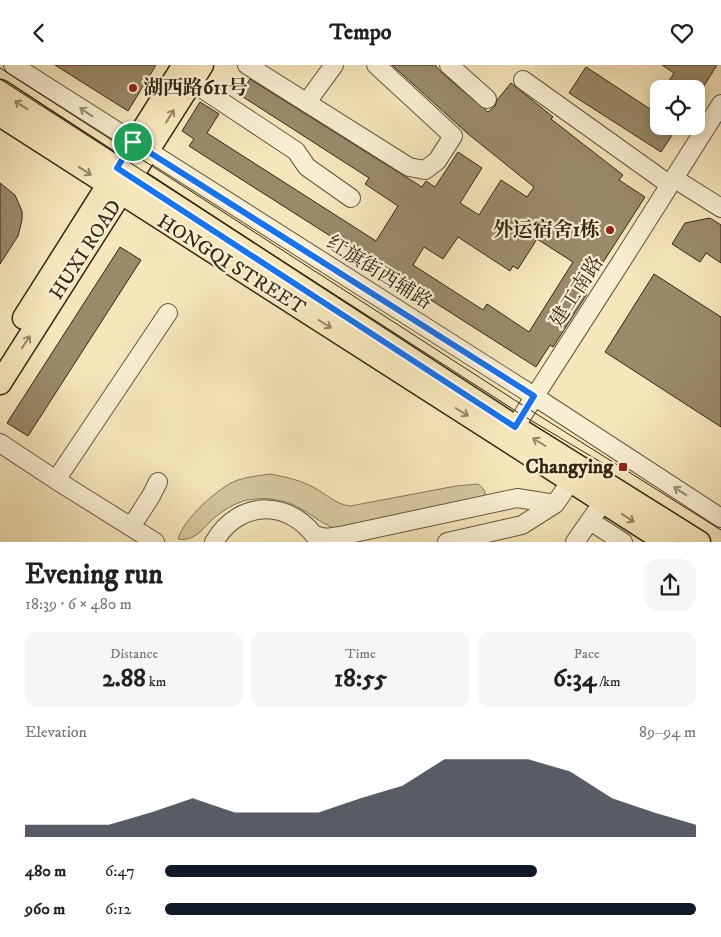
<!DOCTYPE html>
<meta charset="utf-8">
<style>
:root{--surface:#fff;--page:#f6f6f6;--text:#202124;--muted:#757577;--accent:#111827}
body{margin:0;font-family:"IM FELL DW Pica","Noto Serif SC",serif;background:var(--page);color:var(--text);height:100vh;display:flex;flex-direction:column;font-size:19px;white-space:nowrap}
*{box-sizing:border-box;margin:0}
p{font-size:16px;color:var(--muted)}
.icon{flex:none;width:28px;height:28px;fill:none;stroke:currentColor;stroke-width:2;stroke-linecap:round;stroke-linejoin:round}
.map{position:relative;height:477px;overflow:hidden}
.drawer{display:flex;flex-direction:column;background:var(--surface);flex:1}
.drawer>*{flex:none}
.fabs{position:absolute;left:650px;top:15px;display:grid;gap:10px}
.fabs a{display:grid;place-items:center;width:55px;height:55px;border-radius:10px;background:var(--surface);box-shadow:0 2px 12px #0003;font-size:25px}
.pin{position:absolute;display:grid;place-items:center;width:42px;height:42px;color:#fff;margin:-21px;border:2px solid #fff;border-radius:50%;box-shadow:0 1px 5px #0007}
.round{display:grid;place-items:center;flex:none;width:52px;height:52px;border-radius:15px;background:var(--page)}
.headline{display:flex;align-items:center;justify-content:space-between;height:85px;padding:0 25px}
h1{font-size:28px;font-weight:700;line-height:38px}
.stats{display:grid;grid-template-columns:repeat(3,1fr);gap:8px;height:85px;padding:5px 25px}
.stats div{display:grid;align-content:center;border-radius:12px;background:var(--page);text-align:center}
.stats b{font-size:25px;font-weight:700}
.stats small{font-size:14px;font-weight:400}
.stats p{font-size:14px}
.chart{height:140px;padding:10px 25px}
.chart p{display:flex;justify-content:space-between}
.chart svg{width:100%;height:90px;margin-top:5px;fill:var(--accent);opacity:.7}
ul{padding:0 25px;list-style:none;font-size:16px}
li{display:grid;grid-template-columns:80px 60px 1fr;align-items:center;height:38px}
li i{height:12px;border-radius:6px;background:var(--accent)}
header{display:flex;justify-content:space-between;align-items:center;height:65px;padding:0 25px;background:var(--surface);font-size:22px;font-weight:700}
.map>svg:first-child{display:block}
.green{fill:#d4c69e;stroke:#847658}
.building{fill:#998a6a;stroke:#352713;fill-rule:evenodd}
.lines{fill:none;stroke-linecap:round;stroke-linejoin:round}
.minor-casing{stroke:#65573d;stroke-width:20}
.major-casing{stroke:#352713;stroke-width:25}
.minor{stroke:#f8efd3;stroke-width:18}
.major{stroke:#f5e6bb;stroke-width:22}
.tram{stroke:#352713;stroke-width:1}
.oneway{stroke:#958667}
.oneway2{stroke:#968b73}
.route-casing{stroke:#fff;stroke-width:10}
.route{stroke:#1a73e8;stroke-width:6}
.poi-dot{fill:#8f2418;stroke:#f8efd3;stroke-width:2}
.labels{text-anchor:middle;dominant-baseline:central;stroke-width:4.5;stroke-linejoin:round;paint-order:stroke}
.poi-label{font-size:20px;font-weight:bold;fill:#352713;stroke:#f8efd3;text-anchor:end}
.street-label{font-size:20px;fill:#352713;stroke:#f8efd3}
</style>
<header><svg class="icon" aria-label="back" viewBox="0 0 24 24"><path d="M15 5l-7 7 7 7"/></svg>Tempo<svg class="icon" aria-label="heart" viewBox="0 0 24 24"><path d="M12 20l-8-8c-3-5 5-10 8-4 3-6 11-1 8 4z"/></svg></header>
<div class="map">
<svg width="721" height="477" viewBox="0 0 721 477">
<rect width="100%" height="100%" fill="#f5e6bb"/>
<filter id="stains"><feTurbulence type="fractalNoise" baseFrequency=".004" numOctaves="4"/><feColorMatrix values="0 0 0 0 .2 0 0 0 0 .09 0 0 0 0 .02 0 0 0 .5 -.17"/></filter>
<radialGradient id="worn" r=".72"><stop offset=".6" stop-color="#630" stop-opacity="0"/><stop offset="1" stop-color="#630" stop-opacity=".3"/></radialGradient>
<!-- green -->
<path class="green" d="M 270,409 C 285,412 301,415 315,423 C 327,430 336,439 350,441 L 456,421 L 478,419 C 483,423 486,426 485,432 L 344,466 C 324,461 320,455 303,445 C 286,434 263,431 243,436 C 232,440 222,446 213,454 C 203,463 195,477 178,474 C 184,454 213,428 231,418 C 243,412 257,411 270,409 Z"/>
<!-- building -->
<path class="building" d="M 55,0 L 156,0 L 128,46 Z
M 392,0 L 435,0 L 442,8 L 488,47 L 495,41 L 497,35 L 511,18 L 553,52 L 551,54 L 623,110 L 619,115 L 645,132 L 584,227 L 587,229 L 553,282 L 550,280 L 536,302 L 189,81 L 194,74 L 182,66 L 200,37 L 219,49 L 207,68 L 376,176 L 398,141 L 365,119 L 369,113 L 240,30 L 250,14 L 422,122 L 426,116 L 435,122 L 458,87 L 482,103 L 460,138 L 479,150 L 501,115 L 527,132 L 534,122 L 467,68 ZM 458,172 L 510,206 L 513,201 L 518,204 L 537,174 L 573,197 L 529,267 L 487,239 L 483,245 L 413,200 L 424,182 L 443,194 Z
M 662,0 L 717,0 L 702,24 L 664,24 L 674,8 Z
M 586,2 L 650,44 L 659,31 L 659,61 L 678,61 L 661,87 L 569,28 Z
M 0,118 L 15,130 L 22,146 L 22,155 L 18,171 L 0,199 Z
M 710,153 L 721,160 L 721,198 L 706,188 L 700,197 L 672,179 L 685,158 Z
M 120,182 L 141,195 L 28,371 L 7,358 Z
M 654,209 L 721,252 L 721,362 L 605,287 Z"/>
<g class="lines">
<defs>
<path id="minor" d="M 13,0 L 534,331 L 721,453
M 247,0 L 409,102 L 425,105 L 437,96 L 453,71 L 376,0
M 449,0 L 487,34
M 523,15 L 670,120
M 192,17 L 296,86 L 307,102 L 351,133
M 307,37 L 334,0
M 675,114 L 721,143
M 515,362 L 621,197 L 721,39
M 0,378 L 56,415 L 155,477
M 56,415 L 168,248
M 590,456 L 623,477
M 131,462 L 151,431 L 158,417
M 314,470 L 326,473 L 340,471 L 517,433 L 555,439
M 214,477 C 240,433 292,434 319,477
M 447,477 L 522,460 L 555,439 L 571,416
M 575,477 L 603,437"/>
<path id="major" d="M 0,26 L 515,362 L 699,477
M 0,50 L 666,477
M 24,253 L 184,0
M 0,318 L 202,0"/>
</defs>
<!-- minor casing -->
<use href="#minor" class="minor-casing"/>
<!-- major casing -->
<use href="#major" class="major-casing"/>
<!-- minor -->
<use href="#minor" class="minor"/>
<!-- major -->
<use href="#major" class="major"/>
<!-- tram -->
<path class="tram" d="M 0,3 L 527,343 L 721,465
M 0,14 L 522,350 L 604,399"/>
</g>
<!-- one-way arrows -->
<defs><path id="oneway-shaft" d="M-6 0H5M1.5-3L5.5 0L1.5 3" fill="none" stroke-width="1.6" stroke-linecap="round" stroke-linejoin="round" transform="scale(1.25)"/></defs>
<g class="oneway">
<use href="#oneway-shaft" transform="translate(21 40) rotate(-147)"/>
<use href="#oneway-shaft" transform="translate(170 51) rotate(-58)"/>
<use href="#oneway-shaft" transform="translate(85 106) rotate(33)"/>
<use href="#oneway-shaft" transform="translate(325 259) rotate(32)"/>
<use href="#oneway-shaft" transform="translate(26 277) rotate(-57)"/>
<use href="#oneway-shaft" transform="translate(462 347) rotate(32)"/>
<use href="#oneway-shaft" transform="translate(539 377) rotate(-148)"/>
<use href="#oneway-shaft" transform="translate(628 453) rotate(33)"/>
</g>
<g class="oneway2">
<use href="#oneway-shaft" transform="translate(86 47) rotate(-147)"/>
<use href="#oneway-shaft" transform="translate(680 426) rotate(-147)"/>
</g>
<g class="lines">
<defs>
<path id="route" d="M 133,77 L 534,331 L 515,362 L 117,103 Z"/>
</defs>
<!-- route casing -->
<use href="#route" class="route-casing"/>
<!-- route -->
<use href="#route" class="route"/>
</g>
<!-- markers -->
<g class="poi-dot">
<circle cx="133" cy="23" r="5"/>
<circle cx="610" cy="165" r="5"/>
<rect x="618" y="397" width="10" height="10" rx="2.5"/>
</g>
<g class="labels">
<!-- poi labels -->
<g class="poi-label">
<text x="143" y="23" text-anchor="start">湖西路611号</text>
<text x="600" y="165">外运宿舍1栋</text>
<text x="613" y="402">Changying</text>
</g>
<!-- street labels -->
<g class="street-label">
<text transform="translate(86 185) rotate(-57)">HUXI ROAD</text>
<text transform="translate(231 200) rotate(32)">HONGQI STREET</text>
<text transform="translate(379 208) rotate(32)">红旗街西辅路</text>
<text transform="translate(577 227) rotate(-57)">建工南路</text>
</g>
</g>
<rect width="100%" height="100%" filter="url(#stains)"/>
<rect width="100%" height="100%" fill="url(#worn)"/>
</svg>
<div class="fabs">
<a><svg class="icon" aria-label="locate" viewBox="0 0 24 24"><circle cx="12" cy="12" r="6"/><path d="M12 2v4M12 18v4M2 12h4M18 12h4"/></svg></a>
</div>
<div class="pin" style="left:133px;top:77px;background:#1e9e55"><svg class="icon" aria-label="arrive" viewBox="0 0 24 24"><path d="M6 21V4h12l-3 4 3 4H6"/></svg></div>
</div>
<section class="drawer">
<div class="headline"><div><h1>Evening run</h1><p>18:39 · 6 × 480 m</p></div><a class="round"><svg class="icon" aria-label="share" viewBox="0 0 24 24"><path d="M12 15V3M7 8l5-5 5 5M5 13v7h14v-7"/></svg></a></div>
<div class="stats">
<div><p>Distance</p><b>2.88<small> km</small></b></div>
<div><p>Time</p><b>18:55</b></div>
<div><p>Pace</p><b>6:34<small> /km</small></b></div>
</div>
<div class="chart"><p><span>Elevation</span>89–94 m</p>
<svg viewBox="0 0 160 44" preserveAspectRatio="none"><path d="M0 44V38L10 38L20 38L30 32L40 25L50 32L60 32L70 32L80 25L90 19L100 6L110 6L120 6L130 12L140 25L150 32L160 38V44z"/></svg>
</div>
<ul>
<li><b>480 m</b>6:47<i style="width:70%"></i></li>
<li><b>960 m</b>6:12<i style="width:100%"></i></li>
</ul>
</section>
